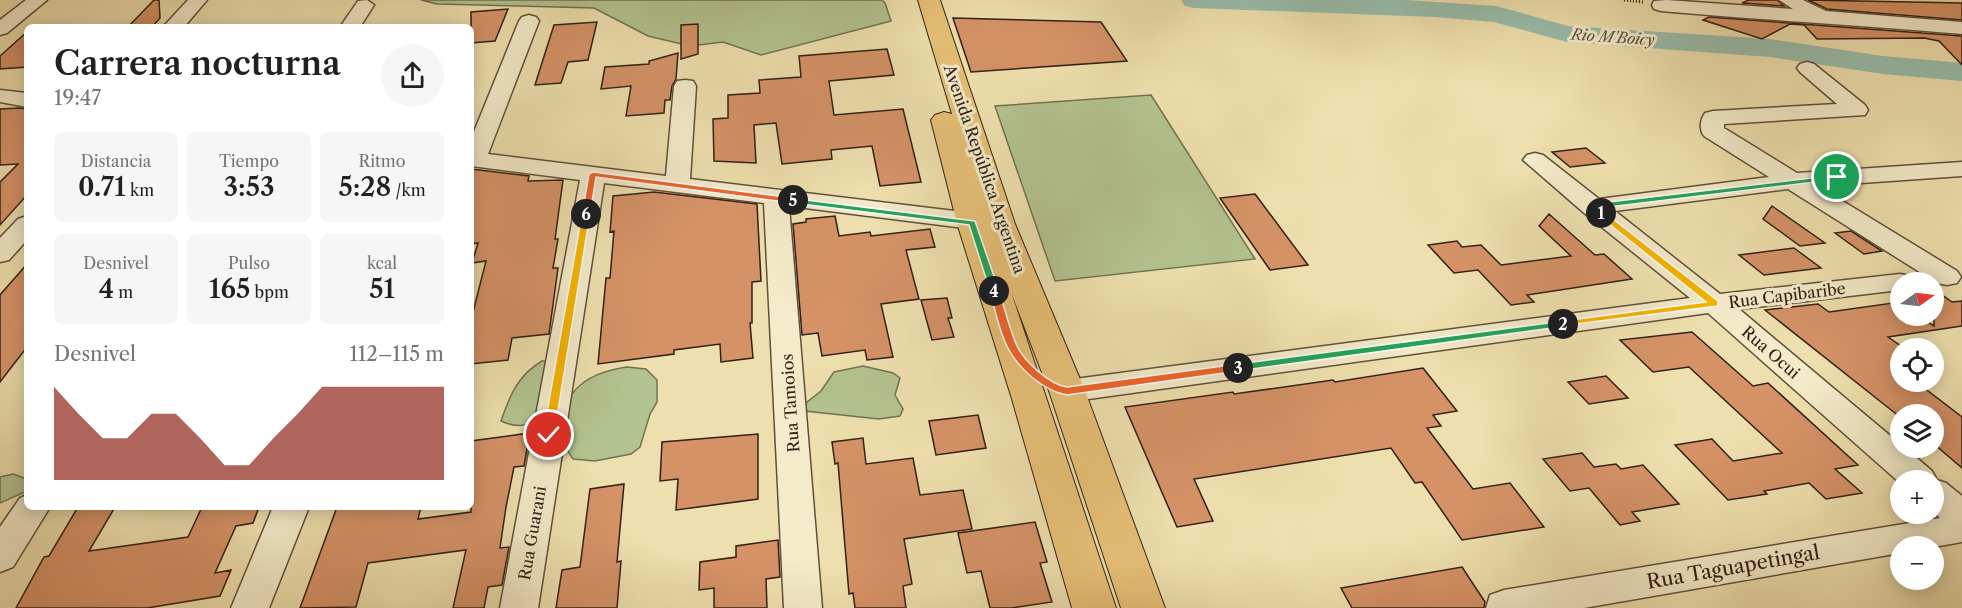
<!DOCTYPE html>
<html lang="es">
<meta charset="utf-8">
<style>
:root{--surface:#fff;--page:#f6f6f6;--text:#202124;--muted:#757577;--accent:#8f2418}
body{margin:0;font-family:"Libre Caslon Text",serif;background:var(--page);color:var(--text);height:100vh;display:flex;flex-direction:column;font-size:22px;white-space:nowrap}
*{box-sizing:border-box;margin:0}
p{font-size:20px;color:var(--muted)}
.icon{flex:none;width:33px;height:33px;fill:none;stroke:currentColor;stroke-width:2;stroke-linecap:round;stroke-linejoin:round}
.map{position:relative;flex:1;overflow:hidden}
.sheet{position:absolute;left:24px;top:24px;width:450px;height:486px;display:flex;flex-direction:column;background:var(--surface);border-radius:9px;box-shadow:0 3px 15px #0003}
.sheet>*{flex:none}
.needle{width:39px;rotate:76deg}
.controls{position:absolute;left:1890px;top:272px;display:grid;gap:12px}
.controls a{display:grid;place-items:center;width:54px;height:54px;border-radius:50%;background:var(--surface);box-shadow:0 3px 15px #0003;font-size:30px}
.pin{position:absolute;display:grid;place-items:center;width:51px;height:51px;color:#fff;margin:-26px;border:3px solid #fff;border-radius:50%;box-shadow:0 2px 6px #0007}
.km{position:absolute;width:30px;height:30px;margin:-15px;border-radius:50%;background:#222;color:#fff;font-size:16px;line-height:30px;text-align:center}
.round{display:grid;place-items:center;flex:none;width:63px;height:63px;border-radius:32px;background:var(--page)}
.overview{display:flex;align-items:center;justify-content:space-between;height:102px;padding:0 30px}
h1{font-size:33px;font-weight:600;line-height:45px}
.figures{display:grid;grid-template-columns:repeat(3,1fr);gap:9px;height:102px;padding:6px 30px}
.figures div{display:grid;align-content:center;border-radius:9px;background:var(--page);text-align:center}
.figures b{font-size:26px;font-weight:600}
.figures small{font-size:16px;font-weight:400}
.figures p{font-size:16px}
.chart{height:168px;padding:12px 30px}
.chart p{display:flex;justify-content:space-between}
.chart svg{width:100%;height:108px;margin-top:6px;fill:var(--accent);opacity:.7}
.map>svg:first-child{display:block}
.green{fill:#b3c38f;stroke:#727252;stroke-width:1.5}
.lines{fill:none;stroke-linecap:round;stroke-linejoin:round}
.river{fill:#99bdac;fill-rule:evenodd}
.building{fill:#d59267;stroke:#302014;stroke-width:1.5}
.minor-casing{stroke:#60503a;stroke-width:3}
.major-casing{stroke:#302014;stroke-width:2}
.path{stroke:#302014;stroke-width:3;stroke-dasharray:1 2;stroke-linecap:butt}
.minor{fill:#f4ebca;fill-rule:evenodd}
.major{fill:#e7c077;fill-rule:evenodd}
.split-1{fill:#22a559;stroke:#fff;stroke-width:1.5}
.split-2{fill:#f5b400;stroke:#fff;stroke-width:1.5}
.split-3{fill:#22a559;stroke:#fff;stroke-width:1.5}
.split-4{fill:#f0652b;stroke:#fff;stroke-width:1.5}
.split-5{fill:#22a559;stroke:#fff;stroke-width:1.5}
.split-6{fill:#f0652b;stroke:#fff;stroke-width:1.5}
.split-7{fill:#f5b400;stroke:#fff;stroke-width:1.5}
.labels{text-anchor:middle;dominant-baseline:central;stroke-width:6;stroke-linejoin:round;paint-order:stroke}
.far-water-label{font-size:15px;font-style:italic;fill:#504f42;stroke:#f4ebca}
.street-label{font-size:16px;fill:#302014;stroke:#f4ebca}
.near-street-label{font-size:20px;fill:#302014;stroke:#f4ebca}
</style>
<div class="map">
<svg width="1962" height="608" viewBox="0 0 1962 608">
<rect width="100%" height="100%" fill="#eee0ae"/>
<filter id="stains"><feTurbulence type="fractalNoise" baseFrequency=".00333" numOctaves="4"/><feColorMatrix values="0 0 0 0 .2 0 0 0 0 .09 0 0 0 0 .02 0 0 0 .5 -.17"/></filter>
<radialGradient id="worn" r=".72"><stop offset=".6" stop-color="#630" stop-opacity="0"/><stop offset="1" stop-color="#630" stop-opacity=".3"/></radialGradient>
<!-- green -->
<path class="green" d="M 421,0 L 882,0 L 885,3 L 891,21 L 761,55 L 723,42 L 690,46 L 648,36 L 594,8 L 437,4 Z
M 1151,95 L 1255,259 L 1055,281 L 995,106 Z
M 542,361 L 553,361 C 546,391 546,441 501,421 C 510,395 518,375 542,361 Z
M 863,366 L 893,373 L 900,378 L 895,395 L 903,409 L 900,416 L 879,419 L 805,411 L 806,403 L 821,391 L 834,372 Z
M 627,367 L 646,369 L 657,380 L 657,402 L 650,414 L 640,447 L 631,454 L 595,461 L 573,459 C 565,448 563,443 563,429 C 561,388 592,372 627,367 Z
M 13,474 L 27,479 L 27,491 L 0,503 L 0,477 Z"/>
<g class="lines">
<!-- river -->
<path class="river" d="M 1181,0 L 1406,0 L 1496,6 L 1568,26 L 1770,39 L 1883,56 L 1962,63 L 1962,81 L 1883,74 L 1770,57 L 1567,42 L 1494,22 L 1434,17 L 1194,8 L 1185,6 Z"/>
</g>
<!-- building -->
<path class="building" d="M 154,0 L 159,0 L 160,18 L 153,26 L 128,27 Z
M 1749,0 L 1777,0 L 1784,6 L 1742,3 Z
M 1808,0 L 1962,3 L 1962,20 L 1827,9 Z
M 508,9 L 495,41 L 471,43 L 471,12 Z
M 1709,17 L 1962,36 L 1962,65 L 1939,41 L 1924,38 L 1817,39 L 1804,25 L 1790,24 L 1762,39 L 1703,20 Z
M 953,18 L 1101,22 L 1127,61 L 971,72 Z
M 597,22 L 588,60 L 568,62 L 561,83 L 535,85 L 554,25 Z
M 698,24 L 698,54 L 681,59 L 681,25 Z
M 27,32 L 27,67 L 0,69 L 0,56 Z
M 887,49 L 894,75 L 829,81 L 834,115 L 903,109 L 921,182 L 880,186 L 872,146 L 831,150 L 832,159 L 782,164 L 776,123 L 754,125 L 756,163 L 714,161 L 713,119 L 728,118 L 728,95 L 760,93 L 759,80 L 801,77 L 799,56 Z
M 678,53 L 676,79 L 672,86 L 670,100 L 665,100 L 664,113 L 626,116 L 631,86 L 601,89 L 605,67 L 649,64 L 649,61 Z
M 19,108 L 27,109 L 27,195 L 0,225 L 0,182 L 18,164 L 0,165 L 0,109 Z
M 1586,148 L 1605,163 L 1570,167 L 1552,152 Z
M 471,169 L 529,176 L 528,181 L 563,180 L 555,239 L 558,239 L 553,268 L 558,268 L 549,334 L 512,338 L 508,360 L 471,364 L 471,320 L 486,261 L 472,263 L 478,243 L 471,244 Z
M 654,192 L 757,204 L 761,281 L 752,282 L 752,323 L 750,323 L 753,358 L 721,362 L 720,344 L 674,350 L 674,354 L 598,364 L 606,278 L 610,278 L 614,231 L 610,232 L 613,196 Z
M 1255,194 L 1308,265 L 1270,270 L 1220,198 Z
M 1772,206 L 1825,243 L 1800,246 L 1763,219 Z
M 1549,214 L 1595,255 L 1604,254 L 1632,279 L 1527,295 L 1534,302 L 1511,305 L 1478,270 L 1454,273 L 1428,245 L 1457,241 L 1462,247 L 1481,245 L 1501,265 L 1571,256 L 1539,226 Z
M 835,216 L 839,236 L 870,232 L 871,236 L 930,229 L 935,247 L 906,250 L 919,299 L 881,304 L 893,357 L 867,360 L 865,350 L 822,356 L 818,333 L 802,335 L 793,224 L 806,222 L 806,219 Z
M 1851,231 L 1882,251 L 1864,254 L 1835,233 Z
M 1794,248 L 1821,268 L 1764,275 L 1739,255 Z
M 27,264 L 27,347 L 0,382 L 0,295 Z
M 1934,289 L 1952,302 L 1962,301 L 1962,326 L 1888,337 L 1904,348 L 1900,348 L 1900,381 L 1915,381 L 1962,417 L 1962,468 L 1934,444 L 1934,414 L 1900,414 L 1900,417 L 1765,310 L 1818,304 L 1829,312 L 1900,302 L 1900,315 L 1918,315 L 1934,326 Z
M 947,298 L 952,318 L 948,318 L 954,337 L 932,340 L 921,300 Z
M 1692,332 L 1753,386 L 1768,383 L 1858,465 L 1835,469 L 1862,493 L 1826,499 L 1809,483 L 1764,491 L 1767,494 L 1728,500 L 1675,445 L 1712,439 L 1733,461 L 1782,453 L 1689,367 L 1653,372 L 1620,340 Z
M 1423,368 L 1457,411 L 1433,415 L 1441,426 L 1427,428 L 1473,489 L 1510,483 L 1544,527 L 1462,540 L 1422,482 L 1415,483 L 1391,448 L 1194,479 L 1213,521 L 1177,527 L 1125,407 L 1233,392 L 1234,394 L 1333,380 L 1335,382 Z
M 1606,376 L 1628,398 L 1589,404 L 1568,382 Z
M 978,415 L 986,448 L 936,455 L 929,421 Z
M 530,433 L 524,466 L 514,467 L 506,507 L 500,548 L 509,547 L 502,585 L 488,587 L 484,608 L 453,608 L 466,550 L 368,563 L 356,607 L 300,608 L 337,507 L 421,507 L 418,519 L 471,512 L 471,441 Z
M 758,434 L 758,499 L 676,510 L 678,479 L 660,481 L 662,442 Z
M 863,438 L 866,464 L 913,458 L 920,495 L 963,490 L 972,529 L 904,539 L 912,584 L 903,586 L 906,608 L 855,608 L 853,593 L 849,594 L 838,463 L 835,464 L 832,442 Z
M 1582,453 L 1594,467 L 1616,464 L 1621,469 L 1643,465 L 1679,504 L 1632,512 L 1640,521 L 1620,525 L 1589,488 L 1570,491 L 1543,459 Z
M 624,484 L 617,562 L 621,561 L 617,608 L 556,608 L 562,570 L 580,567 L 590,489 Z
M 78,507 L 115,507 L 89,551 L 188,537 L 202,507 L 259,507 L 253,523 L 236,526 L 215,573 L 231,570 L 220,596 L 147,608 L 16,608 L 44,557 L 49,556 Z
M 1035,522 L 1047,562 L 1040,563 L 1052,602 L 1011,608 L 990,608 L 981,571 L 967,573 L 958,533 Z
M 778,540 L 780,577 L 766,579 L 767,608 L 714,608 L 714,588 L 699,590 L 700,562 L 736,557 L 736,546 Z
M 1462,567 L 1485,602 L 1484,608 L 1352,608 L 1341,588 Z"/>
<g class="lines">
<defs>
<path id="minor" d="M 26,0 L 47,0 L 7,33 L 0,35 L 0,20 Z
M 188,0 L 207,0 L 184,27 L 163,27 Z
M 367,0 L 374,5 L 360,27 L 340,27 L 358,1 Z
M 1667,0 L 1793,9 L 1779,0 L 1803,0 L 1826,11 L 1962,22 L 1962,34 C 1862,25 1761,20 1661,11 L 1654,9 L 1652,5 L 1654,1 Z
M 529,15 L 536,17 L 539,21 L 488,154 L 666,176 L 674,86 L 677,81 L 685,80 L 693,81 L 696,86 L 690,179 L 996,216 L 1005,219 L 1009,224 L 1005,229 L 996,232 L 789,206 L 822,608 L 784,608 L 764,203 L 604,183 L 538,608 L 500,608 L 580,180 L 471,166 L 471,139 L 519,21 L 522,17 Z
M 1807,62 L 1814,64 L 1865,105 L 1868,110 L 1865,115 L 1724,124 L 1724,128 L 1797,173 L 1962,162 L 1962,176 L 1818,186 L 1957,271 L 1961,277 L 1957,283 L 1947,285 L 1937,283 L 1788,189 L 1615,211 L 1720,294 L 1900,274 L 1910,276 L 1914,282 L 1900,282 L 1900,290 L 1739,309 L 1900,444 L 1900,447 L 1904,447 L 1932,471 L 1937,480 L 1946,483 L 1962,496 L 1962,542 L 1934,547 L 1900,546 L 1900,553 L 1584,608 L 1486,608 L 1490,595 L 1504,590 L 1940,518 L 1934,512 L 1934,480 L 1900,480 L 1900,483 L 1708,313 L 1067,402 L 1056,399 L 1051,391 L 1056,383 L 1067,380 L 1690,298 L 1583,212 L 1523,160 L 1527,155 L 1535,153 L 1543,155 L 1599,199 L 1769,177 L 1704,136 C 1699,129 1700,120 1705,113 L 1713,111 L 1837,104 L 1800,72 L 1797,68 L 1800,64 Z
M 0,90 L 27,93 L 27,107 L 0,102 Z
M 27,216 L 27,240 L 9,260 L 0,262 L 0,238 L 18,219 Z
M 27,495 L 27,507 L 50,507 L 13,567 L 0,572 L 0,527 L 20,498 Z
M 273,507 L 309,507 L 269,608 L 231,608 Z"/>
<path id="major" d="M 918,0 L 940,0 L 1015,224 L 1085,391 L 1165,608 L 1121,608 L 1049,391 L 1011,292 L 1116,608 L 1072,608 L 1012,399 L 957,223 L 931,120 L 935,115 L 944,112 L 952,114 Z"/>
</defs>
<!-- minor casing -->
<use href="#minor" class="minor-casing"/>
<!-- major casing -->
<use href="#major" class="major-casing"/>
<!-- path -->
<path class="path" d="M 1624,0 L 1643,2"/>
<!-- minor -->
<use href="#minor" class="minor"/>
<!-- major -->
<use href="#major" class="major"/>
</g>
<!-- split-1 -->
<path class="split-1" d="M 1837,175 L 1840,176 L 1840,179 L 1600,208 L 1605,213 L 1601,216 L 1588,207 L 1592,204 Z"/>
<!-- split-2 -->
<path class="split-2" d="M 1598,212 L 1604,212 L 1718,301 L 1718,306 L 1560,326 L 1558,324 L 1563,321 L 1706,302 L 1598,215 Z"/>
<!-- split-3 -->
<path class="split-3" d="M 1563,321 L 1568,324 L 1567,326 L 1238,371 L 1233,368 L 1238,364 Z"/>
<!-- split-4 -->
<path class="split-4" d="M 994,288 L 999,291 C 1005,309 1009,328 1017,346 C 1024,361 1050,385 1067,387 L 1238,364 L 1244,368 L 1238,371 L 1067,395 C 1044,391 1020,370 1009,350 C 999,333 995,309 990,291 Z"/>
<!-- split-5 -->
<path class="split-5" d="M 790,198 L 975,221 L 999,291 L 994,294 L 990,291 L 969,225 L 793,203 L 790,202 Z"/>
<!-- split-6 -->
<path class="split-6" d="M 593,172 L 793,198 L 797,200 L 793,203 L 596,177 L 590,214 L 586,217 L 582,214 L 589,174 Z"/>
<!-- split-7 -->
<path class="split-7" d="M 586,211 L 590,214 L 554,435 L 549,439 L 543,435 L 582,214 Z"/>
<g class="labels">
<!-- far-water labels -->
<g class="far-water-label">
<text transform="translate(1613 37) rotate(4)">Rio M'Boicy</text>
</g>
<!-- street labels -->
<g class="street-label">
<text transform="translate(985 169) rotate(71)">Avenida República Argentina</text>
<text transform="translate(1787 295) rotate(-7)">Rua Capibaribe</text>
<text transform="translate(1771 352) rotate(41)">Rua Ocui</text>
<text transform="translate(790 403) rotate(-94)">Rua Tamoios</text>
<text transform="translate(532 533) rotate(-80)">Rua Guarani</text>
</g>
<!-- near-street labels -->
<g class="near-street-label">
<text transform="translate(1733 567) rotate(-10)">Rua Taguapetingal</text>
</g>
</g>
<rect width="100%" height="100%" filter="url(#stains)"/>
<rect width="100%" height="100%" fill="url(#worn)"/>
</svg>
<div class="controls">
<a><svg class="needle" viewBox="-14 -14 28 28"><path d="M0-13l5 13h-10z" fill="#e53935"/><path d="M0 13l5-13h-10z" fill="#757577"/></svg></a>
<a><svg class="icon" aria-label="locate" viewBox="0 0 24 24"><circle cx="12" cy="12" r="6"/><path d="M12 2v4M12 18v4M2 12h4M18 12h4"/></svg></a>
<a><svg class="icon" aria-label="layers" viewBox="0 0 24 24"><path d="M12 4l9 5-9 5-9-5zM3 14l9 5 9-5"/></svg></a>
<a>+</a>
<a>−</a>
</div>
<div class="pin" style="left:1837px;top:177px;background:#1e9e55"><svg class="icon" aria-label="arrive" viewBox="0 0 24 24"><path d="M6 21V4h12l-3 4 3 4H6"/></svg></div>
<div class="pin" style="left:549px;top:435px;background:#d93025"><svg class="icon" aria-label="check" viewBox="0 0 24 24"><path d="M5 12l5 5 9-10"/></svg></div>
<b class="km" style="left:1601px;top:213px">1</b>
<b class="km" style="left:1563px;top:324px">2</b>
<b class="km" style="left:1238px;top:368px">3</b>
<b class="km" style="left:994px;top:291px">4</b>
<b class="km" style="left:793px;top:200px">5</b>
<b class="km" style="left:586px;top:214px">6</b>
<section class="sheet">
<div class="overview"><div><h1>Carrera nocturna</h1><p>19:47</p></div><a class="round"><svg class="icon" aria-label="share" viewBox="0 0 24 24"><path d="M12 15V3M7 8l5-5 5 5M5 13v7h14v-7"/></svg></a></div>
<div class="figures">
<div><p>Distancia</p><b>0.71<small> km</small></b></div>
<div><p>Tiempo</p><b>3:53</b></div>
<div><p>Ritmo</p><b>5:28<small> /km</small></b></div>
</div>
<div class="figures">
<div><p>Desnivel</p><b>4<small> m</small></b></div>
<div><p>Pulso</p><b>165<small> bpm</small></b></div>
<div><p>kcal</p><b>51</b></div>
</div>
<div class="chart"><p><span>Desnivel</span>112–115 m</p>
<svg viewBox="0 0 160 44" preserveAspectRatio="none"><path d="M0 44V6L10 17L20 27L30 27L40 17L50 17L60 27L70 38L80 38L90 27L100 17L110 6L120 6L130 6L140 6L150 6L160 6V44z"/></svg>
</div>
</section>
</div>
